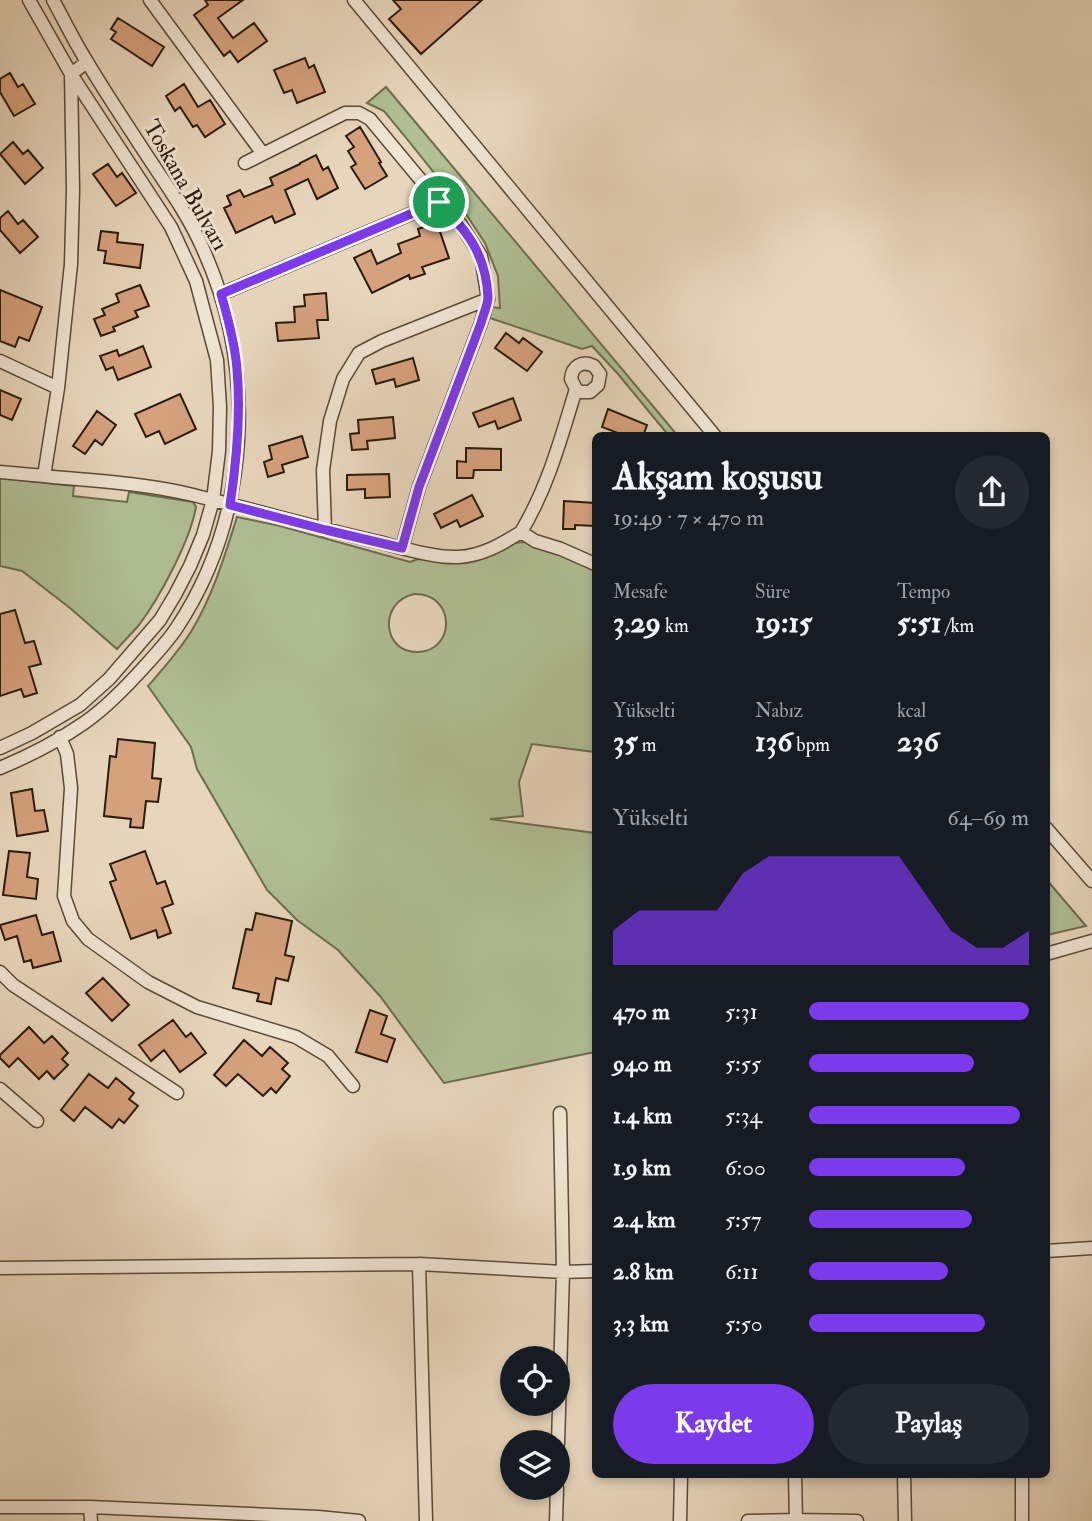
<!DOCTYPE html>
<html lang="tr">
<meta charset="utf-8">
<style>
:root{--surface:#171b24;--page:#242831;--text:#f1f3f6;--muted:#9ea1a6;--accent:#7c3aed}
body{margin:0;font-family:"IM FELL Double Pica",serif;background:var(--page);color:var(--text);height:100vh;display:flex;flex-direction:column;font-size:26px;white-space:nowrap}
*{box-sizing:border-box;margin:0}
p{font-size:23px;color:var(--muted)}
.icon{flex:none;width:38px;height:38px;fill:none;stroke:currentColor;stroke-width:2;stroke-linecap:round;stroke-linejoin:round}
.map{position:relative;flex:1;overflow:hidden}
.details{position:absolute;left:592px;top:432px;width:458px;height:1046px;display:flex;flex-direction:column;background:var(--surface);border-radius:10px;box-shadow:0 4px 10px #0003}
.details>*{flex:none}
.tools{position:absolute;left:500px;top:1346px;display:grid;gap:14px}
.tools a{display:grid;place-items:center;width:70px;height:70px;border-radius:50%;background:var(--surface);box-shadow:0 4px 10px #0003;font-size:35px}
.pin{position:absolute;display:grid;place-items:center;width:60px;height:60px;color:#fff;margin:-30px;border:4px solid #fff;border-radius:50%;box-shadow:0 2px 7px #0007}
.round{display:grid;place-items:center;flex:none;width:74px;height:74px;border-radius:37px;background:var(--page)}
.headline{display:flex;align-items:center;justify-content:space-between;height:119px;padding:0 21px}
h1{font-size:38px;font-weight:700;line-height:52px}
.figures{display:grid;grid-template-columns:repeat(3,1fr);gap:10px;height:119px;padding:7px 21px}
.figures div{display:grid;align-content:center}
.figures b{font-size:30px;font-weight:700}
.figures small{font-size:19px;font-weight:400}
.figures p{font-size:19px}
.chart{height:196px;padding:14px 21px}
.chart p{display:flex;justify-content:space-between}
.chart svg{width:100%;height:126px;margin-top:7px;fill:var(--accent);opacity:.7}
.action{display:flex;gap:14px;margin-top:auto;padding:14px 21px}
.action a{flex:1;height:80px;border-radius:42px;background:var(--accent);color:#fff;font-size:28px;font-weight:700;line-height:80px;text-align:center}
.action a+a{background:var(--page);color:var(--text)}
ul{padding:0 21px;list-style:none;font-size:23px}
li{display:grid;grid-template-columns:112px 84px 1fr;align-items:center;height:52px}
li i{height:18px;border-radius:9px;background:var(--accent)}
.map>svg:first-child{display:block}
.green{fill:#b0bf94;stroke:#6d6d4f;stroke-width:2;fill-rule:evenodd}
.building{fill:#d6a17d;stroke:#2a1b0a;stroke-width:2}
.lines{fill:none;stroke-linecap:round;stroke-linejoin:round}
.street-casing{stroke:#5a4a36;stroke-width:15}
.street{stroke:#f0e4d3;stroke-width:12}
.route-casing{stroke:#fff;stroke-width:14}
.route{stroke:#7c3aed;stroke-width:9}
.labels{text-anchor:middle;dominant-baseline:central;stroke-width:6;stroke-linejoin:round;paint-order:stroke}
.street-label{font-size:23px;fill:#2a1b0a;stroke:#f0e4d3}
</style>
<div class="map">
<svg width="1092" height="1521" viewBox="0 0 1092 1521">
<rect width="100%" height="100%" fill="#e8d6bc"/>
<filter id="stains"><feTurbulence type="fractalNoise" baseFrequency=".00286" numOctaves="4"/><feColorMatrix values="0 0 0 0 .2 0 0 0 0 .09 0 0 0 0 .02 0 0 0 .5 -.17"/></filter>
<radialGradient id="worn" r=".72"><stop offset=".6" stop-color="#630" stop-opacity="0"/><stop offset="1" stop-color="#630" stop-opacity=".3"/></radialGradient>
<!-- green -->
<path class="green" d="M 386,87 L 678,436 L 669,436 L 618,374 L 592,346 L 582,349 L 490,318 L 492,307 L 500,308 L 498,276 L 485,243 L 462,208 L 407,139 L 384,111 L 367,103 Z
M 0,478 L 74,486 L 73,496 L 127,502 L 129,492 L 193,502 L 196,507 C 190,541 160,597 139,625 C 132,633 124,641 117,649 L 70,608 L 22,571 L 0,566 Z
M 237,517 L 280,526 L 410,562 L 432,554 L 457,557 L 501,544 L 535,541 L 595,564 L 595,752 L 532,744 L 519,782 L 523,816 L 490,819 L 595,833 L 595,1052 L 444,1083 L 380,996 L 338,950 L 297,920 L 267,890 L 197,769 L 191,747 L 148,686 C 163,669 180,650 192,630 C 213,595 225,555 237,517 ZM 414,594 C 456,593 456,651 418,652 C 382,653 378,602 414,594 Z
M 1046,879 L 1086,926 L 1047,935 Z"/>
<!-- building -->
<path class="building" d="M 205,0 L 243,0 L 218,18 L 233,38 L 254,23 L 267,41 L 238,62 L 230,51 L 224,56 L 194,15 L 208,5 Z
M 393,0 L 482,0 L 421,54 L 389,19 L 401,9 Z
M 118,18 L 164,47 L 152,66 L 111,39 L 116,32 L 111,29 Z
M 305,58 L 309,68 L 314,65 L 325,92 L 297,103 L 292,90 L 284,93 L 274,70 Z
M 10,73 L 18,87 L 23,84 L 35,104 L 14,116 L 0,92 L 0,79 Z
M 184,84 L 198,107 L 210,100 L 225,124 L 205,137 L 197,125 L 193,127 L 180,107 L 175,111 L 166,96 Z
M 360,127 L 381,162 L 379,163 L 387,176 L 365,189 L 351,167 L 356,164 L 348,151 L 354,147 L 346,136 Z
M 13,142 L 23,154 L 28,150 L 43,168 L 25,184 L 0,154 Z
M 316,155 L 323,170 L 328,167 L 338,188 L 317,199 L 308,179 L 285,190 L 295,214 L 275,223 L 272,216 L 236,233 L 224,208 L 231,205 L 227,196 L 240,190 L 244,197 L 273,185 L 270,178 L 300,164 L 300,163 Z
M 108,164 L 117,177 L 122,173 L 136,193 L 116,206 L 93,174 Z
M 8,211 L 18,224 L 23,220 L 38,237 L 20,253 L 0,230 L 0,218 Z
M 437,223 L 449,258 L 422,267 L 425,274 L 410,279 L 409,275 L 372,293 L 354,258 L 371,250 L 377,264 L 401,253 L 398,244 L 420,236 L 418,229 Z
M 101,231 L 118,233 L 117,242 L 143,245 L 140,268 L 104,263 L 106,251 L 98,250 Z
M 140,285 L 149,306 L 135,311 L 138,317 L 113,327 L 115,331 L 101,336 L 94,319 L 105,315 L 102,309 L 119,302 L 116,294 Z
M 0,290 L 42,307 L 29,341 L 19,337 L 15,347 L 0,341 Z
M 326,293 L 328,320 L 317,320 L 319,338 L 278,341 L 276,323 L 295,322 L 294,307 L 305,306 L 304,295 Z
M 506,333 L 519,343 L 523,338 L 542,352 L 527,371 L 495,348 Z
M 143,346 L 151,367 L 118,380 L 113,367 L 106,370 L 100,356 L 117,350 L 119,356 Z
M 413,358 L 419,380 L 396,387 L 394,379 L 376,384 L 372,370 Z
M 0,390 L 21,399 L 12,420 L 0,415 Z
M 180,394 L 196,429 L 165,444 L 159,431 L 146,437 L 135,414 Z
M 513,398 L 521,420 L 498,429 L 495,421 L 479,427 L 473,413 Z
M 608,409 L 647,425 L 643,436 L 617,436 L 618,433 L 602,427 Z
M 97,411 L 116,425 L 102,445 L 95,440 L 85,454 L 73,446 Z
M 393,417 L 395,438 L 367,441 L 368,449 L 352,450 L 350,434 L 359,433 L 358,420 Z
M 302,436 L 308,457 L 282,465 L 284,472 L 268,477 L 264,462 L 272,459 L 269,446 Z
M 466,448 L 501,449 L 501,470 L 474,470 L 473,478 L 457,478 L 457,461 L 466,462 Z
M 389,474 L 390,497 L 365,498 L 365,489 L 347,490 L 347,475 Z
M 472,495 L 483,516 L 460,527 L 457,520 L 441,528 L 434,514 Z
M 564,501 L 595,503 L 595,526 L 575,525 L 575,529 L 563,529 Z
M 15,610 L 25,643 L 34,641 L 41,664 L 29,667 L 37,693 L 24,697 L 21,689 L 0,696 L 0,614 Z
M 118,739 L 155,743 L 152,778 L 161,779 L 158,802 L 146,801 L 143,828 L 130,827 L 131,819 L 104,816 L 110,756 L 116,757 Z
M 32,789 L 35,811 L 44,810 L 48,831 L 17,836 L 11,793 Z
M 9,851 L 30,853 L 27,877 L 38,879 L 36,899 L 3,895 Z
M 145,851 L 157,884 L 165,881 L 173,904 L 162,908 L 171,933 L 158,938 L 156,930 L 131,939 L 110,882 L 116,880 L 110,864 Z
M 256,913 L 292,921 L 285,955 L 294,957 L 288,981 L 276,978 L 271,1004 L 257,1001 L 259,994 L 233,988 L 246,929 L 252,930 Z
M 36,915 L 42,935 L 53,932 L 61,961 L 33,968 L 31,960 L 24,962 L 17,936 L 5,940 L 0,925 Z
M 103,978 L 129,1005 L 112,1021 L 86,993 Z
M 370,1010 L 387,1016 L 381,1034 L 395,1039 L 387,1062 L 356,1052 Z
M 173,1020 L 186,1037 L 191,1033 L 206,1053 L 180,1072 L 164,1050 L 151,1061 L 139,1045 Z
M 29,1027 L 44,1043 L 52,1036 L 68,1053 L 62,1059 L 68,1065 L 54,1079 L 47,1071 L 39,1079 L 18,1058 L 9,1067 L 0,1058 L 0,1055 Z
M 244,1040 L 262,1056 L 270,1047 L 288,1063 L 282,1069 L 290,1076 L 276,1093 L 271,1088 L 263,1096 L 238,1074 L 226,1086 L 214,1075 Z
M 89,1074 L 108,1088 L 116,1078 L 134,1093 L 129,1099 L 138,1106 L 124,1123 L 119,1119 L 112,1128 L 85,1107 L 74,1121 L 61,1110 Z"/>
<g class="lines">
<defs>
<path id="street" d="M 150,0 L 263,154 L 245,163
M 354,0 L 715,436
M 221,294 L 439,202 L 370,119 L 359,113 L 345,113 L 263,154
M 0,361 L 58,388 L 44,476 C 93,481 145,483 193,495 C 255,510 317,528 379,542 C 402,548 435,558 458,557 C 482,556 502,544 521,532 L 535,541 L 561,549 L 595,564
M 58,388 L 71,264 L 73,190 L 71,74 L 87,62
M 0,472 L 44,476
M 325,530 L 323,470 L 330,421 L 343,379 L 359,353 L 382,341 L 488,299 L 481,256 L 461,225 L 439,202
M 521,532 C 548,487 561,438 576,389 L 580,392 L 590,392 L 598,385 L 600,374 L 594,366 C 582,360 572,366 571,379 L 576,389
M 402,548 L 419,487 L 481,323 L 488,299
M 60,737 L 67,754 L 71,788 L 64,896 L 73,921 L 88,939 L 148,982 L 197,1007 L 296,1037 L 328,1056 L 353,1086
M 0,748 L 32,733 L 80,705 L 109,679 L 160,620 L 175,595 L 190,566 L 203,535 L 213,500 L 219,451 L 220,407 L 217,360 L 196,281 L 171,227 L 71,74 L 29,0
M 0,768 C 29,756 58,741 84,723 C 106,708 128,685 146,665 C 156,654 167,642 176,629 C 250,518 258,370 203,249 C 187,212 162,179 140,145 C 122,117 103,89 86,60 C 74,41 64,20 53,0
M 1046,828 L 1092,881
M 1046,954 L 1092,941
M 0,972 L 13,985 L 177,1093
M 0,1089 L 37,1121
M 560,1113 L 563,1272 L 595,1271
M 1046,1251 L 1092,1248
M 0,1268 L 419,1264
M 795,1475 L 796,1521
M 904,1475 L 905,1521
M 0,1507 L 90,1507 L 318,1517 L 359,1521
M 90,1507 L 91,1521
M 426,1521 L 419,1264 L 563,1272 L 558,1444
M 556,1521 L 557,1488
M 680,1521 L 681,1475
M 748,1521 L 796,1520 L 857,1521
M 1022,1521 L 1022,1475"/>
</defs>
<!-- street casing -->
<use href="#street" class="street-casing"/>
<!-- street -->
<use href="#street" class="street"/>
</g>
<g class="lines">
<defs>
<path id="route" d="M 439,202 C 467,231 486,254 488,297 C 488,305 483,315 481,323 L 419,487 L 402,548 L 326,530 L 230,505 C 237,459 241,414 237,369 C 235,343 228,318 221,294 Z"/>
</defs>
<!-- route casing -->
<use href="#route" class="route-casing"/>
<!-- route -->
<use href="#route" class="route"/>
</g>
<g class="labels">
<!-- street labels -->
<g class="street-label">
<text transform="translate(186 185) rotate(60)">Toskana Bulvarı</text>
</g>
</g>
<rect width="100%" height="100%" filter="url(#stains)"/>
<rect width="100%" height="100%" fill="url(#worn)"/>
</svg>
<div class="tools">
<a><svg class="icon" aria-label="locate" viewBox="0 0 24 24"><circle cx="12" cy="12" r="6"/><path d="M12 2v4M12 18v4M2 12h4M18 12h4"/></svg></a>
<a><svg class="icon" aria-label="layers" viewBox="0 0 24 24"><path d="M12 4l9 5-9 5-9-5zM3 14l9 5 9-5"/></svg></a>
</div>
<div class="pin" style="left:439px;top:202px;background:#1e9e55"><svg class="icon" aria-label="arrive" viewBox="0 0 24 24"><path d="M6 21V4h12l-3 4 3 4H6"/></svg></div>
<section class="details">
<div class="headline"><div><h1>Akşam koşusu</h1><p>19:49 · 7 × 470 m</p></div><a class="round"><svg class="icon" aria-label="share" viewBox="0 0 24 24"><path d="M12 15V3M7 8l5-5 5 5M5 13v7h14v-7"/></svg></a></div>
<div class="figures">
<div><p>Mesafe</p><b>3.29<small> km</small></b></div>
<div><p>Süre</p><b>19:15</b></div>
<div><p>Tempo</p><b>5:51<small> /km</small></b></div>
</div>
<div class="figures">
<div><p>Yükselti</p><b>35<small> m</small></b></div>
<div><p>Nabız</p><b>136<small> bpm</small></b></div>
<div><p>kcal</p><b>236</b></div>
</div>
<div class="chart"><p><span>Yükselti</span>64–69 m</p>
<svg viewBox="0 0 160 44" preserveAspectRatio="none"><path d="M0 44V32L10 25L20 25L30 25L40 25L50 12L60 6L70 6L80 6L90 6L100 6L110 6L120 19L130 32L140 38L150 38L160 32V44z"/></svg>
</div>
<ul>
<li><b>470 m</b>5:31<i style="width:100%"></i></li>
<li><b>940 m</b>5:55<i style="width:75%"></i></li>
<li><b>1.4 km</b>5:34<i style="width:96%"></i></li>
<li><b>1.9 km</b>6:00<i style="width:71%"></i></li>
<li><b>2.4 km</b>5:57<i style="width:74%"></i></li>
<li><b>2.8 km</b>6:11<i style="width:63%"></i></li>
<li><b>3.3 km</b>5:50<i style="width:80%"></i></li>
</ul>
<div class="action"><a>Kaydet</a><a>Paylaş</a></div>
</section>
</div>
